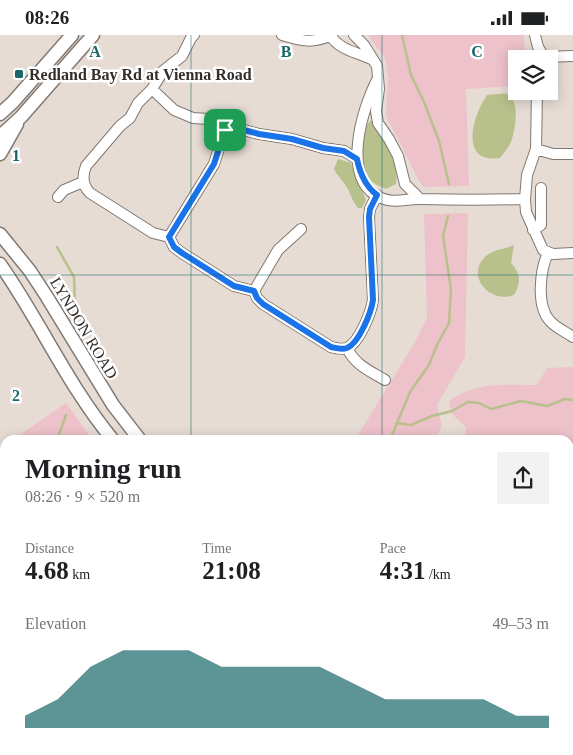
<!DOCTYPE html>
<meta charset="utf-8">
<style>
:root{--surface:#fff;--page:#f2f2f2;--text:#202124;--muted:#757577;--accent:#196769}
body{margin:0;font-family:Georgia,serif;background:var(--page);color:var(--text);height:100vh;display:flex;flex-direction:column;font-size:19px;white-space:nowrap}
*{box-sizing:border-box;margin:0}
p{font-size:16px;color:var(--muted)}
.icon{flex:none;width:28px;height:28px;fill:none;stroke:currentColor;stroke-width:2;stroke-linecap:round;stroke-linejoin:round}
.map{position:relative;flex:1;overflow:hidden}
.sheet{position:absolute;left:0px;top:400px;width:574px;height:320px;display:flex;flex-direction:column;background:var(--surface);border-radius:15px 15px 0 0;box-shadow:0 2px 12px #0003}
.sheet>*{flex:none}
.tools{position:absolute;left:508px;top:15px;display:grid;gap:10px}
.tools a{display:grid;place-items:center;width:50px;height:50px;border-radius:0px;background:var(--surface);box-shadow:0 2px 12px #0003;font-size:25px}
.pin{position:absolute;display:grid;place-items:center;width:42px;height:42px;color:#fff;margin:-21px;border-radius:10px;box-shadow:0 2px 8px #0006}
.round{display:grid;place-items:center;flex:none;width:52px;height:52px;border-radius:0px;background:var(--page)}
.summary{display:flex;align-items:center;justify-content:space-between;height:85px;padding:0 25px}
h1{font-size:28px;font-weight:700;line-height:38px}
.figures{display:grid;grid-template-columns:repeat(3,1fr);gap:8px;height:85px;padding:5px 25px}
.figures div{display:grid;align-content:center}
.figures b{font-size:25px;font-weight:700}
.figures small{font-size:14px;font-weight:400}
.figures p{font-size:14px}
.chart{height:140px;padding:10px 25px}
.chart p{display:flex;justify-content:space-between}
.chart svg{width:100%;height:90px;margin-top:5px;fill:var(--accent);opacity:.7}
.status{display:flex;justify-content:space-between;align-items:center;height:35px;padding:0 25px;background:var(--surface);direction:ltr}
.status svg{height:14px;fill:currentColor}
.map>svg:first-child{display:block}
.green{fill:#eec2ca}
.water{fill:#b8c08b}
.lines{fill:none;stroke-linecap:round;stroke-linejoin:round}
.stream{stroke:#b8c08b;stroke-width:2.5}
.minor-casing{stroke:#817871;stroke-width:12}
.major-casing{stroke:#817871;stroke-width:15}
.minor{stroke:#fff;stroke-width:10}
.major{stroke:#fff;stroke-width:12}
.route-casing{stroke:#fff;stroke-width:10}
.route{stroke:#1a73e8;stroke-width:6}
.grid{fill:none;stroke:#196769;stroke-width:1;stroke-opacity:0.55}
.poi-dot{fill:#196769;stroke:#fff;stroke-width:2}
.labels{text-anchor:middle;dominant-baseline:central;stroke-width:5;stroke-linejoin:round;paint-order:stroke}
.poi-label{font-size:16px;font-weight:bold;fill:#322e2b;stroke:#fff;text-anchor:start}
.street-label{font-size:16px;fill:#322e2b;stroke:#fff}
.grid-label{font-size:16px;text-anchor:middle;font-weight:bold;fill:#196769;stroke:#fff;stroke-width:5;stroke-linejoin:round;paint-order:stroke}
</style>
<div class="status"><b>08:26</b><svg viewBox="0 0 49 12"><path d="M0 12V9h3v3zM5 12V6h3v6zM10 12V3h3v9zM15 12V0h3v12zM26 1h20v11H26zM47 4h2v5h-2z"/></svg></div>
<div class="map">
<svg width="573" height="720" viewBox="0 0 573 720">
<rect width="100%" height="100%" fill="#e6dcd4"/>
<!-- green -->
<path class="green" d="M 368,0 L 524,0 L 525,24 L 516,24 L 516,51 L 466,54 L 469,151 L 424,152 L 418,144 L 386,81 L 388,42 L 385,23 Z
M 468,178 L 465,322 L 437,370 L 442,391 L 434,405 L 355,405 L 415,307 L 427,283 L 424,179 Z
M 573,332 L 573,530 L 569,527 L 569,405 L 465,405 L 466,392 C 456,383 448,379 450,365 C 478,346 505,350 537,350 L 547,333 Z
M 66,368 L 93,405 L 12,405 Z
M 5,410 L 5,599 L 0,602 L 0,413 Z"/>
<!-- water -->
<path class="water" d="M 499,59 C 502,59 504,58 507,59 C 521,65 515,96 511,107 C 508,113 504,118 500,123 C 458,129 473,80 487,60 Z
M 371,85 C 382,101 400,129 396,149 L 386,154 C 379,151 372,148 369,143 C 359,127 358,98 371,85 Z
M 338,124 L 351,128 L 366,165 L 362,173 L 358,173 C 352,167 351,158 346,151 C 342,144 337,141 334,134 Z
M 514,210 L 511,228 C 521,238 521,248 514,260 C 491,269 465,242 485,222 C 494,213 504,215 514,210 Z"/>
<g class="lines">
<!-- stream -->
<path class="stream" d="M 402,0 L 411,40 L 424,67 L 439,106 L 449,149
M 57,212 L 74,242 L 75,272
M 396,388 L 411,390 L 432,381 L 452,376 L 468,367 L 479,368 L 491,374 L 521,366 L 547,371 L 565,364 L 573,365
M 57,405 L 66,380
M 390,405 L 410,357 L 429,330 L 437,310 L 449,288 L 451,254 L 443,201 L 448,181
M 0,566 L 5,552
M 0,569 L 5,569"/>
<defs>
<path id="minor" d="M 194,0 L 191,3 L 182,21 L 163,36 L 152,54 L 138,68 L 130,83 L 120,91 L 86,131 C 82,141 82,150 90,158 L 153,198 L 169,202 L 214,129 L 225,95 L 240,94 L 259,99 L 292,104 L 323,113 L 344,116 L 357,124
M 282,0 C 302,6 312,9 332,0
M 330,0 C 340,16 358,17 373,25
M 354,0 L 364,10 L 377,31 L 379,54 L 376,76 L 378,88 L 389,104 L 398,121 L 405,149 L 420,164
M 535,0 L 538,12 L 544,22
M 542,24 L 544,22 L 573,21
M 377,45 C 362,74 340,145 381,163 C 395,169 408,163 422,164 C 456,165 490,165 525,164
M 152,54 L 174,75 L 193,83 L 208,84 L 225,95
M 537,56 L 536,114 L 527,140 L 525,164 L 526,177 L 543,215 L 553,219 L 573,218
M 536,114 L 553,119 L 573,119
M 58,162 L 64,155 L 83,147
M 301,194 L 278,215 L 254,256 L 257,263 L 263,269 L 331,312 C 336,313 341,315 347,313 C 359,308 371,278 373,265 L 369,182 L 370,174 L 377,160
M 533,195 L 541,190 L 541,153
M 169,202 L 174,212 L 182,218 L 234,251 L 254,256
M 548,218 C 540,235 536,271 550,286 C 556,293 566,297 573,302
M 347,313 C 355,330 370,336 385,345
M 265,720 L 268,715"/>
<path id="major" d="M 0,79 L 13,67 L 72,0
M 0,101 L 21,82 L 93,0
M 0,119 L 17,89
M 0,199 L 30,236 L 47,262 L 113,370 L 140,405
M 0,229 C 40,286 68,351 113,405
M 569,701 L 573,704
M 551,715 L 559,720"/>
</defs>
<!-- minor casing -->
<use href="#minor" class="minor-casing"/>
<!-- major casing -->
<use href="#major" class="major-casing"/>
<!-- minor -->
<use href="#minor" class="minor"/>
<!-- major -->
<use href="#major" class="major"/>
</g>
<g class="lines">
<defs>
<path id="route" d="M 240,94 L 259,99 L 292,104 L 323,113 L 344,116 L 357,124 C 360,139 365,151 377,160 L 370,174 L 369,182 L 373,265 C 371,278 359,308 347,313 C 341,315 336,313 331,312 L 263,269 L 257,263 L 254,256 L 234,251 L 182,218 L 174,212 L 169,202 L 214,129 L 225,95 Z"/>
</defs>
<!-- route casing -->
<use href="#route" class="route-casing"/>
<!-- route -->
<use href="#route" class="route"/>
</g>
<!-- grid -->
<path class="grid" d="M 191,0 L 191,405M 382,0 L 382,405M 0,240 L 573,240M 0,480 L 5,480M 569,480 L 573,480M 191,715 L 191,720M 382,715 L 382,720"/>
<!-- markers -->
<rect class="poi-dot" x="14" y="34" width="10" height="10" rx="2.5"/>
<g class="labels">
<!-- poi labels -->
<g class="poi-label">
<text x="29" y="39">Redland Bay Rd at Vienna Road</text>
</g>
<!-- street labels -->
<g class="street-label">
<text transform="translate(84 293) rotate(59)">LYNDON ROAD</text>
</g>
</g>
<g class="grid-label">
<text x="95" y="22">A</text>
<text x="286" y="22">B</text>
<text x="477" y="22">C</text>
<text x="16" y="126">1</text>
<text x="16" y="366">2</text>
</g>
</svg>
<div class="tools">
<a><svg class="icon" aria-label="layers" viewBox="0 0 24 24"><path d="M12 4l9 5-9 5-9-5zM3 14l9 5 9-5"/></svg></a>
</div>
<div class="pin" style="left:225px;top:95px;background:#1e9e55"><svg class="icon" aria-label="arrive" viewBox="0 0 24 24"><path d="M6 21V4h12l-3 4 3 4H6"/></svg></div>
<section class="sheet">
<div class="summary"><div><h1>Morning run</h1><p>08:26 · 9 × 520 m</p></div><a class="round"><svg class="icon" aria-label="share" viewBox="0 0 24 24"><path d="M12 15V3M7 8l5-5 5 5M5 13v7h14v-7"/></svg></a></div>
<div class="figures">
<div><p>Distance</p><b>4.68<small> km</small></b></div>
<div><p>Time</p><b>21:08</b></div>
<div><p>Pace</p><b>4:31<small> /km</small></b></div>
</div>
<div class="chart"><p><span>Elevation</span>49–53 m</p>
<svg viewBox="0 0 160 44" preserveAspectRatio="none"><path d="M0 44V38L10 30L20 14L30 6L40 6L50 6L60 14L70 14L80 14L90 14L100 22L110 30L120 30L130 30L140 30L150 38L160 38V44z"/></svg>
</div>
</section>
</div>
